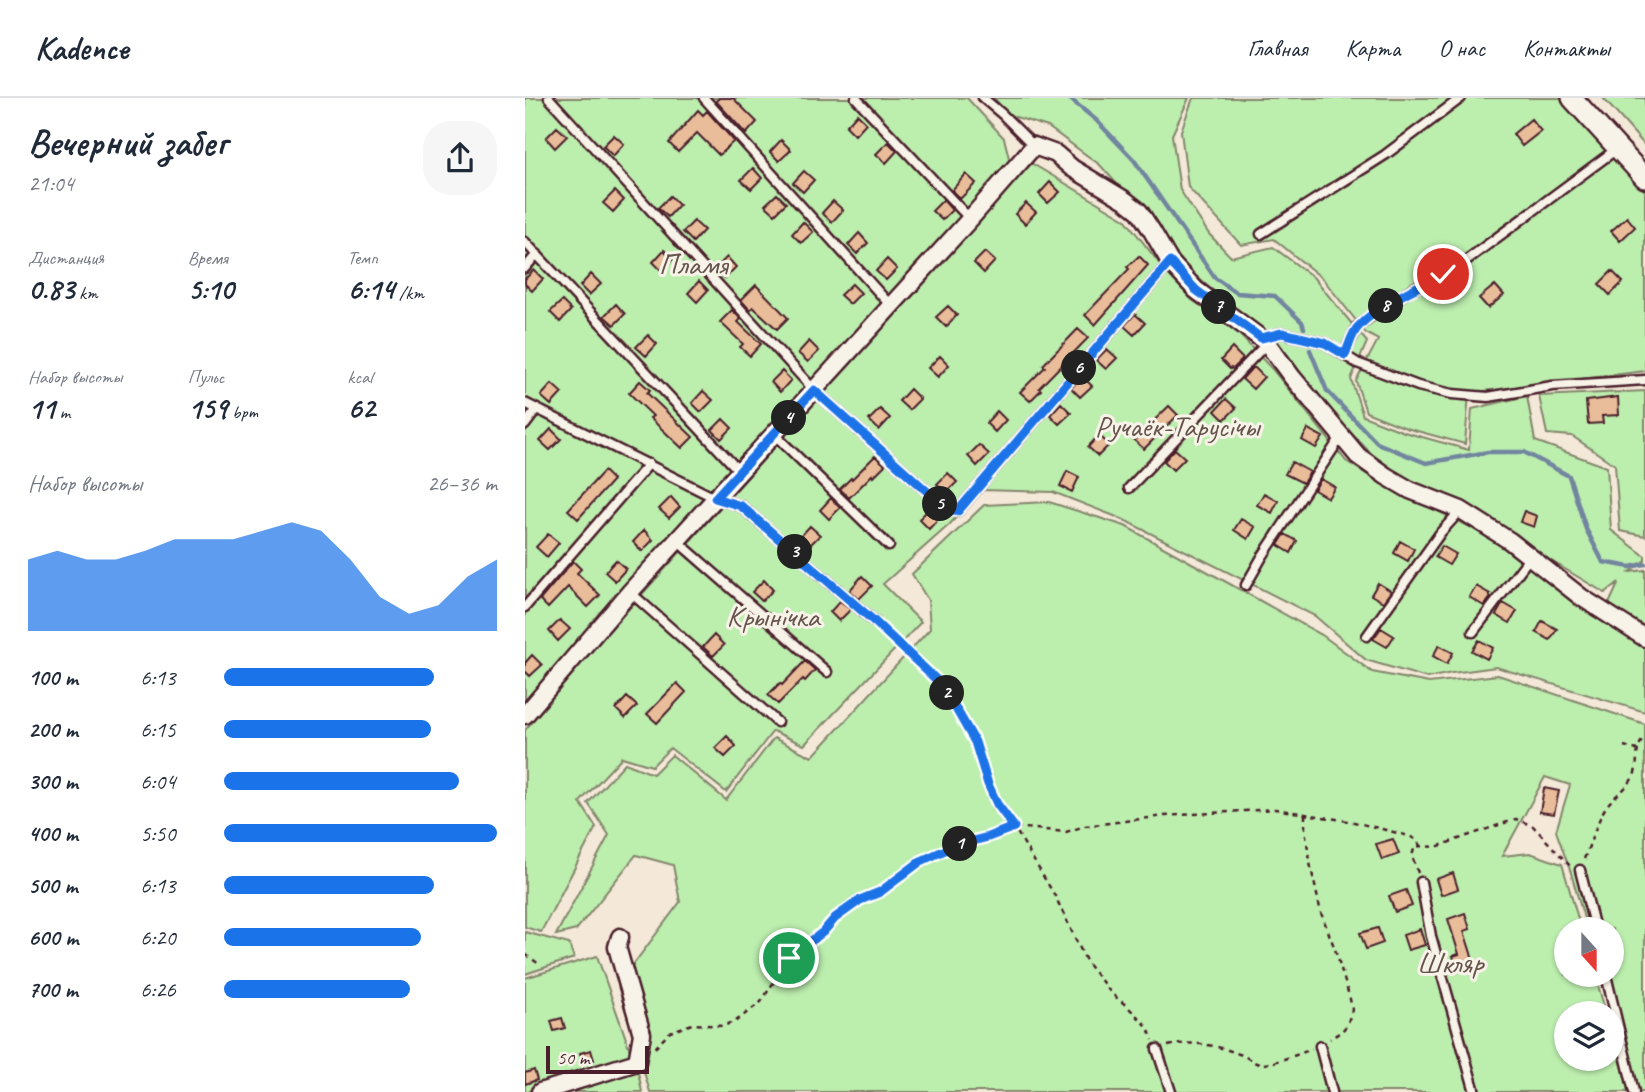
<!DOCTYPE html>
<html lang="ru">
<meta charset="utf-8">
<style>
:root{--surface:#fff;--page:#f6f6f7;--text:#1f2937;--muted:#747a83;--line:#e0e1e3;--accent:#1a73e8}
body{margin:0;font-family:Caveat,sans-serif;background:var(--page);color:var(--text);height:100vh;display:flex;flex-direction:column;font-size:26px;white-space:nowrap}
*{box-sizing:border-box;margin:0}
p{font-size:23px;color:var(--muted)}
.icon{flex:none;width:38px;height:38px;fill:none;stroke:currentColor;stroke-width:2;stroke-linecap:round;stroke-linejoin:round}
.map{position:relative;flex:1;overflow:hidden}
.panel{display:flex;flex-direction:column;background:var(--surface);width:525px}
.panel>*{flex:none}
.needle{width:46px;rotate:159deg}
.controls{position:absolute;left:1029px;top:819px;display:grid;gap:14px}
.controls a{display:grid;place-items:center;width:70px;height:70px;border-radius:50%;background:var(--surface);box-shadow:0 2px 5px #0004;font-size:35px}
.scale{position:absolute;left:21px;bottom:18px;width:103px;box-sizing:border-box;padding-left:7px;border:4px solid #4a1f2b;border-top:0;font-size:19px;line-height:24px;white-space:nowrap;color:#4a1f2b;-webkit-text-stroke:5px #f7f3e8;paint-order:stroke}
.pin{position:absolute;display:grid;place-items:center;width:60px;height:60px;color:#fff;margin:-30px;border:4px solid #fff;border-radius:50%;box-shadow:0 2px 7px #0007}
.km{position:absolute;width:35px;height:35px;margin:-18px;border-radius:50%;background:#222;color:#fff;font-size:19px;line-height:35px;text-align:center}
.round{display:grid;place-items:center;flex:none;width:74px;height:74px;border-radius:28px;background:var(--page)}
.overview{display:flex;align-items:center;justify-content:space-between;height:119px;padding:0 28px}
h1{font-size:38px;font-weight:700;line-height:52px}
.figures{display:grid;grid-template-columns:repeat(3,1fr);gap:10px;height:119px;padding:7px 28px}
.figures div{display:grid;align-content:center}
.figures b{font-size:30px;font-weight:700}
.figures small{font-size:19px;font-weight:400}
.figures p{font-size:19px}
.chart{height:196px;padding:14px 28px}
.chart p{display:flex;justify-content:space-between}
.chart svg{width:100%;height:126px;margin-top:7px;fill:var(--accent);opacity:.7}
ul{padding:0 28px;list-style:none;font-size:23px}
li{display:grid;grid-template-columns:112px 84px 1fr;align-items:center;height:52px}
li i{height:18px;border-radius:9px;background:var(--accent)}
header{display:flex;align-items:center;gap:42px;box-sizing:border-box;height:98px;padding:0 35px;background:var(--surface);border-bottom:2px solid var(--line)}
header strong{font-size:33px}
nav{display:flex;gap:38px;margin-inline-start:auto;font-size:24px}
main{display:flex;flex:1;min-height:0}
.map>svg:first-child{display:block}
.green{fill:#bceeae;stroke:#83866c;stroke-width:2;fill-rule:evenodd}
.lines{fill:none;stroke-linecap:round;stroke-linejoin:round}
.stream{stroke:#72859f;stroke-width:4.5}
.building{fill:#e9bd99;stroke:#4a1f2b;stroke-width:2}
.service-casing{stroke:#4a1f2b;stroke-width:13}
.minor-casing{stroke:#4a1f2b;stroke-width:21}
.tertiary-casing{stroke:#4a1f2b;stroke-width:24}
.path{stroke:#4a1f2b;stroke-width:2.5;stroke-dasharray:5 5;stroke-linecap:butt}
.service{stroke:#f7f3e8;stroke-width:8}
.minor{stroke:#f7f3e8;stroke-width:16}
.tertiary{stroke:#f7f3e8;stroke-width:19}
.route-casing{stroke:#fff;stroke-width:14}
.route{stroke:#1a73e8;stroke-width:9}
.labels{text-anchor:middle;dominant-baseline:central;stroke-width:6;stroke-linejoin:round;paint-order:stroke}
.park-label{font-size:30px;fill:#66534c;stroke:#f7f3e8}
</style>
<header>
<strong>Kadence</strong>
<nav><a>Главная</a><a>Карта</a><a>О нас</a><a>Контакты</a></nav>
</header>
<main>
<section class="panel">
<div class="overview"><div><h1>Вечерний забег</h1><p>21:04</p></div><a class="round"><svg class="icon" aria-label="share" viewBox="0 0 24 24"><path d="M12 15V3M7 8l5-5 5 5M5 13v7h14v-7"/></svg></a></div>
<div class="figures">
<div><p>Дистанция</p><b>0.83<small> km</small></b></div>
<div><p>Время</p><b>5:10</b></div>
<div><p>Темп</p><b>6:14<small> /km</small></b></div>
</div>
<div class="figures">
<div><p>Набор высоты</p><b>11<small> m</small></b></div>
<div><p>Пульс</p><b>159<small> bpm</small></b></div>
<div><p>kcal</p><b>62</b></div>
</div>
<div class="chart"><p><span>Набор высоты</span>26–36 m</p>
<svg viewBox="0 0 160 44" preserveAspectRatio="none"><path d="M0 44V19L10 16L20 19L30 19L40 16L50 12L60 12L70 12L80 9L90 6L100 9L110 19L120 32L130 38L140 35L150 25L160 19V44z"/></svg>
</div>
<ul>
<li><b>100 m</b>6:13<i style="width:77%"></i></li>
<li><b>200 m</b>6:15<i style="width:76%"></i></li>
<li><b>300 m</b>6:04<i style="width:86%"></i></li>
<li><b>400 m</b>5:50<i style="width:100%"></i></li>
<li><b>500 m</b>6:13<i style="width:77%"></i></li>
<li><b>600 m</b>6:20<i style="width:72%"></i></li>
<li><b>700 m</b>6:26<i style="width:68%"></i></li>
</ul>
</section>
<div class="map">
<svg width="1120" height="994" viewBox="0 0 1120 994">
<rect width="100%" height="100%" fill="#f4e8d8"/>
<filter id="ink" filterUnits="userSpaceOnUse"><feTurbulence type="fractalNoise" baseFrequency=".0143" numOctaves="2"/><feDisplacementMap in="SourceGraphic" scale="14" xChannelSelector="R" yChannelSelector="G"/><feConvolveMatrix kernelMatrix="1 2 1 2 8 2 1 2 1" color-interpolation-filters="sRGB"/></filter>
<g filter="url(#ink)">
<!-- green -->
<path class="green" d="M 0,0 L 442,0 L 479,40 L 485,64 L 33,564 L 0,604 Z
M 469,0 L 664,0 L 647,37 L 655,92 L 684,136 L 706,159 L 748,149 L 788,179 L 842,244 L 826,281 L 838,318 L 879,334 L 944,352 L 947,311 L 1002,298 L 1010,343 L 1082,369 L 1086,432 L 1120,458 L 1120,462 L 1105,474 L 1120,472 L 1120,614 L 971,569 L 927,575 L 902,580 L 841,562 L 790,518 L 597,421 L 528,394 L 456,392 L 425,426 L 358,486 L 396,524 L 279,647 L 248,633 L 201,694 L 145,650 L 127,668 L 97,659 L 55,704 L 71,729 L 16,834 L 0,829 L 0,632 L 84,533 L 506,65 L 600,121 L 641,174 L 667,202 L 707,229 L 748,272 L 821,363 L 855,385 L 943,428 L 947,413 L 884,385 L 855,364 L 825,334 L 788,292 L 763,257 L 665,173 L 632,131 L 575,67 L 523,29 L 484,17 ZM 993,443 L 1080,495 L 1094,484 L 1078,519 Z
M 668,0 L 1038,0 L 1120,93 L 1120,273 L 944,295 L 940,346 L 881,330 L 841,314 L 831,283 L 853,242 L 841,235 L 798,181 L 749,141 L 716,147 L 663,89 L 656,33 Z
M 1078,0 L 1120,0 L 1120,47 L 1116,43 Z
M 1120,293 L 1120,438 L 1095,433 L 1090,367 L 1047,338 L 1022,336 L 1014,298 Z
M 524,404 L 600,428 L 797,537 L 847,574 L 904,585 L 973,577 L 1120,626 L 1120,994 L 1110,994 L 1075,877 L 1087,877 L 1087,831 L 1062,831 L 1046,775 L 1031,733 L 1045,687 L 1020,679 L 977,758 L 1005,755 L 1037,766 L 1056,831 L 1041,831 L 1041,877 L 1070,877 L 1081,915 L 1041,915 L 1041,961 L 1087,961 L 1087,934 L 1105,994 L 125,994 L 93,887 L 155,804 L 148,767 L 111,757 L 51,832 L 31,837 L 84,737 L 63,705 L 100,665 L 128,676 L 147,657 L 201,702 L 249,640 L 287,659 L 405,531 L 403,502 L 387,476 L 459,407 Z
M 0,834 L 44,846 L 49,860 L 0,876 Z
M 72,858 L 114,978 L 117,994 L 0,994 L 0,880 Z"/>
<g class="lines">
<!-- stream -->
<path class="stream" d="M 544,0 L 571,22 L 609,62 L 690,180 L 712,195 L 750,198 L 777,224 L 779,230
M 785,252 L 802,293 L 852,345 L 901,365 L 963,354 L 999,354 L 1044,378 L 1061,431 L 1078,464 L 1105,469 L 1120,466"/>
</g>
<!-- building -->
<path class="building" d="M 194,0 L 208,0 L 232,24 L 221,36 L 191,3 Z
M 173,12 L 178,17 L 182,13 L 209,43 L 194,57 L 172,35 L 153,54 L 144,45 Z
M 332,16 L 341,25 L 330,37 L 321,28 Z
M 1006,21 L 1016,33 L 997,48 L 988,36 Z
M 32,29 L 42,38 L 30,50 L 21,40 Z
M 89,37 L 99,46 L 88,58 L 78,48 Z
M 256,42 L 266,52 L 254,63 L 245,54 Z
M 363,44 L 372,53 L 361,65 L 351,56 Z
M 228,70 L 237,80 L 226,91 L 216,82 Z
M 279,73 L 289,82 L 278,94 L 268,85 Z
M 441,76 L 451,85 L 435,101 L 427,92 Z
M 525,84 L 535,94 L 523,105 L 514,96 Z
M 90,93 L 99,102 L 88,114 L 78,105 Z
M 252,96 L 261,105 L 250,116 L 240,107 Z
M 145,98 L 154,107 L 143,119 L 133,110 Z
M 418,102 L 427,112 L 417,122 L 407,113 Z
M 308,103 L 318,112 L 307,124 L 297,115 Z
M 501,105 L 511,114 L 500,126 L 490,116 Z
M 1102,119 L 1110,129 L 1095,143 L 1086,133 Z
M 169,123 L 179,132 L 168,144 L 158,134 Z
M 278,124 L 288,134 L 276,145 L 267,136 Z
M 334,135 L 343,145 L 332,156 L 323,147 Z
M 139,152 L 148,161 L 137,173 L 128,164 Z
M 460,154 L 470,163 L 459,175 L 449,165 Z
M 614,158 L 623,167 L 570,227 L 560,217 L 604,171 L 602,169 Z
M 202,159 L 211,169 L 200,180 L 190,171 Z
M 362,161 L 372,171 L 361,182 L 351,173 Z
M 9,172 L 18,181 L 7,193 L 0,186 L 0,181 Z
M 1087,173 L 1098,184 L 1085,197 L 1074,186 Z
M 66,176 L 76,186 L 64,197 L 55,188 Z
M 174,183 L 183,192 L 172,204 L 163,195 Z
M 327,186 L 336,195 L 325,206 L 315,197 Z
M 231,187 L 263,220 L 252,231 L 228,209 L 225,212 L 216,202 Z
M 970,187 L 979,197 L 963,210 L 954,200 Z
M 37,203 L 46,212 L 35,224 L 25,214 Z
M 91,206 L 100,216 L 89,227 L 79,218 Z
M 423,208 L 432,217 L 421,229 L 411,219 Z
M 207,212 L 216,221 L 213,224 L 236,246 L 225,258 L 215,249 L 218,246 L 195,224 Z
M 610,216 L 620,225 L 609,237 L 599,228 Z
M 553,231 L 563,240 L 514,290 L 516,292 L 505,303 L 495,294 L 520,269 L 518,267 Z
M 123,237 L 132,246 L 121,258 L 111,249 Z
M 284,243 L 294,253 L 283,264 L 273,255 Z
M 707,250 L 718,261 L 708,271 L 706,270 L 705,271 L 696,262 Z
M 582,251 L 592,260 L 581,271 L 571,262 Z
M 415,258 L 424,267 L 413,279 L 403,270 Z
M 727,270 L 730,270 L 739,279 L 728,291 L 717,281 Z
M 257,273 L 266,282 L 255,294 L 246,284 Z
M 557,278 L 567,288 L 555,299 L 546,290 Z
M 115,283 L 125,292 L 122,295 L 168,339 L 157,350 L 125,320 L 128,318 L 104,295 Z
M 27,286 L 37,295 L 26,307 L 16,298 Z
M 385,291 L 395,301 L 384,312 L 374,303 Z
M 178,293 L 188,302 L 176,314 L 167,305 Z
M 1093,299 L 1094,317 L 1077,318 L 1078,325 L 1063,326 L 1061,303 Z
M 701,301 L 711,310 L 699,322 L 690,313 Z
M 536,305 L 546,315 L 534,326 L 525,317 Z
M 644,308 L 653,317 L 619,351 L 609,342 Z
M 355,311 L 365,320 L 354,332 L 344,322 Z
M 472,313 L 481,322 L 470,334 L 461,325 Z
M 198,321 L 207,330 L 196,341 L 187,332 Z
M 26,331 L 36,341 L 25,352 L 15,343 Z
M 783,331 L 798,339 L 791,350 L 777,342 Z
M 574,337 L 584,347 L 573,358 L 563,349 Z
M 454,347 L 464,356 L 452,368 L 443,358 Z
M 650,351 L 660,360 L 648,372 L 639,363 Z
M 350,358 L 360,367 L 348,379 L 347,377 L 324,400 L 315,391 L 326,380 L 327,381 Z
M 767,364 L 785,374 L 778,385 L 760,376 Z
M 79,373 L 88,382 L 53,421 L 43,412 Z
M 542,373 L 554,379 L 547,394 L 535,388 Z
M 423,375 L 432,384 L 421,395 L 412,386 Z
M 796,381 L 810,389 L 803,400 L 789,392 Z
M 739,395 L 753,403 L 747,415 L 732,407 Z
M 146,399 L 155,409 L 144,420 L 134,411 Z
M 306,400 L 315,410 L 304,421 L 295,412 Z
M 405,410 L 415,419 L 404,431 L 394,421 Z
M 999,413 L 1012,418 L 1009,429 L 995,424 Z
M 716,421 L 730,429 L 723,441 L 709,432 Z
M 285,428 L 295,437 L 283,449 L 274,440 Z
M 119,432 L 128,442 L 117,453 L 108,444 Z
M 23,436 L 34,445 L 22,459 L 11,449 Z
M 760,436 L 772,443 L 766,455 L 753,447 Z
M 875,443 L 889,451 L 883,463 L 869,455 Z
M 917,448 L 931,456 L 924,467 L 910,459 Z
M 91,462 L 101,471 L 90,483 L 80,474 Z
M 48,463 L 56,471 L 52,475 L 75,497 L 63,509 L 43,489 L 23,510 L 15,502 Z
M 337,478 L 347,488 L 334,501 L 324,493 Z
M 239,482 L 248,492 L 237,503 L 227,494 Z
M 853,485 L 866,493 L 858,504 L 846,497 Z
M 951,488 L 965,496 L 964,497 L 966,499 L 959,508 L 944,499 Z
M 315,503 L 326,511 L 314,523 L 305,514 Z
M 978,505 L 992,513 L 985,525 L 971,517 Z
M 35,522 L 45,531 L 33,543 L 24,533 Z
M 1017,523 L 1032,531 L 1025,542 L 1011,534 Z
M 856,530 L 869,538 L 862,549 L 848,541 Z
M 189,537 L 199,547 L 188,558 L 178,549 Z
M 954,542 L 968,550 L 962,561 L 947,553 Z
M 914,547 L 928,555 L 922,566 L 908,558 Z
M 7,557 L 17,567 L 5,578 L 0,573 L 0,565 Z
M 280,563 L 290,572 L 280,583 L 278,581 L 253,606 L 243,597 L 255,585 L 257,587 Z
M 152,585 L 161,594 L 132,625 L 122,616 Z
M 102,599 L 112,608 L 100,620 L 91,611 Z
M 202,638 L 211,648 L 200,659 L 190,650 Z
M 1019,690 L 1034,693 L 1029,716 L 1015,714 Z
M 868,741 L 874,756 L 857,762 L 851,746 Z
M 928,775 L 933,791 L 916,797 L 911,781 Z
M 881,792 L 887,808 L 870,814 L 864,798 Z
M 940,815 L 945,831 L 939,833 L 950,868 L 933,874 L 928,858 L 934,856 L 923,821 Z
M 853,830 L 858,845 L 841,851 L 835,835 Z
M 895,831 L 900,847 L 883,852 L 878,837 Z
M 37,920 L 40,930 L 29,933 L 26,923 Z
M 66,952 L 69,962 L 58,965 L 55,955 Z
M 9,972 L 12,982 L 0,986 L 0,975 Z"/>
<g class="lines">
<defs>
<path id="service" d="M 24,0 L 289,292 L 424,413 L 433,413 L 645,164
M 179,0 L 366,208
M 331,0 L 445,121
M 458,0 L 477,16 L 509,48
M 736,136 L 860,57 L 936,0
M 0,144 L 214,373
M 0,170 L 12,156
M 738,240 L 757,235 L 800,245 L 832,265 L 893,288 L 927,296 L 963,299 L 1027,288 L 1120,282
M 819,257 L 832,229 L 857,210 L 887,191 L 939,164 L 1093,50
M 0,305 L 190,400 L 216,408 L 350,524
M 0,327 L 12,311
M 249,336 L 364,448
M 604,390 L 742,245
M 151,442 L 302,574
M 721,487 L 737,459 L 816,339
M 105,494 L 252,624
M 0,509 L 124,366
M 948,534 L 1005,459
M 842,538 L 916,434 L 936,412
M 1055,772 L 1070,831
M 896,784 L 906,838 L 950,994
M 1081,877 L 1109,994
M 795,948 L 807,994
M 632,951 L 646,994"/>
<path id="minor" d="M 0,617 L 105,494 L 445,121 L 509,48 L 531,56 L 547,70 L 600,102 L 614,113 L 627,133 L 645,164 L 671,192 L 742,245 L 767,279 L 833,358 L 861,378 L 885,392 L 936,412 L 985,443 L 1056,499 L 1120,540
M 15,994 L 112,964 L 117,936 L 92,849 L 95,839"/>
<path id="tertiary" d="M 1047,0 L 1120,80"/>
</defs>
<!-- service casing -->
<use href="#service" class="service-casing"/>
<!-- minor casing -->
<use href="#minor" class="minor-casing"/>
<!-- tertiary casing -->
<use href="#tertiary" class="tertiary-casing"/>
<!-- path -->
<path class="path" d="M 356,530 L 418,588 L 449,644 L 463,686 L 473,706 L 489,729 L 530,798 L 562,865 L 586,895 L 603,909 L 622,928 L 628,942
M 1099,648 L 1112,652
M 780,716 L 780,731 L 785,765 L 796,815 L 810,851 L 825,901 L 827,912 L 822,927 L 817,933 L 805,941
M 1059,761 C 1065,747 1074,716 1084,705 C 1091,697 1101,691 1107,681 C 1116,668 1107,650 1120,640
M 893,775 L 887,758 L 889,751 L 895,748 L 911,749 L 991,721 L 1008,728 L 1046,769
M 0,856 L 14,866
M 643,948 C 668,942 691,947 714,956 C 721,958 727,964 734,966 C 742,968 777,955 787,951
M 130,950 L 145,934 L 167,926 L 198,928 L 211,923 L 236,904 L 264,860 L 298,834 L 310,820 L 335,802 L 355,794 L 395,763 L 429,748 L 463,739 L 489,729 L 541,734 L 560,728 L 639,718 L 750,711 L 829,724 L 884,738 L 892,742 L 895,748"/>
<!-- service -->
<use href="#service" class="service"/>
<!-- minor -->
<use href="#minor" class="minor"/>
<!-- tertiary -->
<use href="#tertiary" class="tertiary"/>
</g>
</g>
<g class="lines" filter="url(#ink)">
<defs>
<path id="route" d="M 264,860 L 298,834 L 310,820 L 335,802 L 355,794 L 396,763 L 429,748 L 463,739 L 489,729 L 472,706 L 463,686 L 450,644 L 418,588 L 350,524 L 216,408 L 190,400 L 289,292 L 424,413 L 433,413 L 645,164 L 671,192 L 736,240 L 757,235 L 800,245 L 820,257 C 824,248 827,234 834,228 C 854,207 892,189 918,176"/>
</defs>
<!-- route casing -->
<use href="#route" class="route-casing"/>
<!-- route -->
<use href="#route" class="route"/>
</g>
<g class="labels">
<!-- park labels -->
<g class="park-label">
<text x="168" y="166">Пламя</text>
<text x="652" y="328">Ручаёк-Тарусічы</text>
<text x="248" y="518">Крынічка</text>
<text x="925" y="865">Шкляр</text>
</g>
</g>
</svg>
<div class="controls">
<a><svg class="needle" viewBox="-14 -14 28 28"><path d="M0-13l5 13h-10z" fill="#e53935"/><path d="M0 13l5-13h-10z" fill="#747a83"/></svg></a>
<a><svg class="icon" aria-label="layers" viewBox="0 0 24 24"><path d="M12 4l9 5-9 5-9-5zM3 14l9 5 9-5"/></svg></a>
</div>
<div class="scale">50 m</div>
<div class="pin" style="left:264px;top:860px;background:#1e9e55"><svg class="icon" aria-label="arrive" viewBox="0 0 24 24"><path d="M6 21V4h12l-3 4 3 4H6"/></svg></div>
<div class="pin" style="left:918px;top:176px;background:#d93025"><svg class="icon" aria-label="check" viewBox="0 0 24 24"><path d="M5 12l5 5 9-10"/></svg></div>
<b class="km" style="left:435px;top:746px">1</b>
<b class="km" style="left:422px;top:595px">2</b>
<b class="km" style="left:270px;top:454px">3</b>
<b class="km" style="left:264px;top:320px">4</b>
<b class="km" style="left:415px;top:406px">5</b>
<b class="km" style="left:554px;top:270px">6</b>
<b class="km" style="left:694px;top:209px">7</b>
<b class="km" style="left:861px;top:208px">8</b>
</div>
</main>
